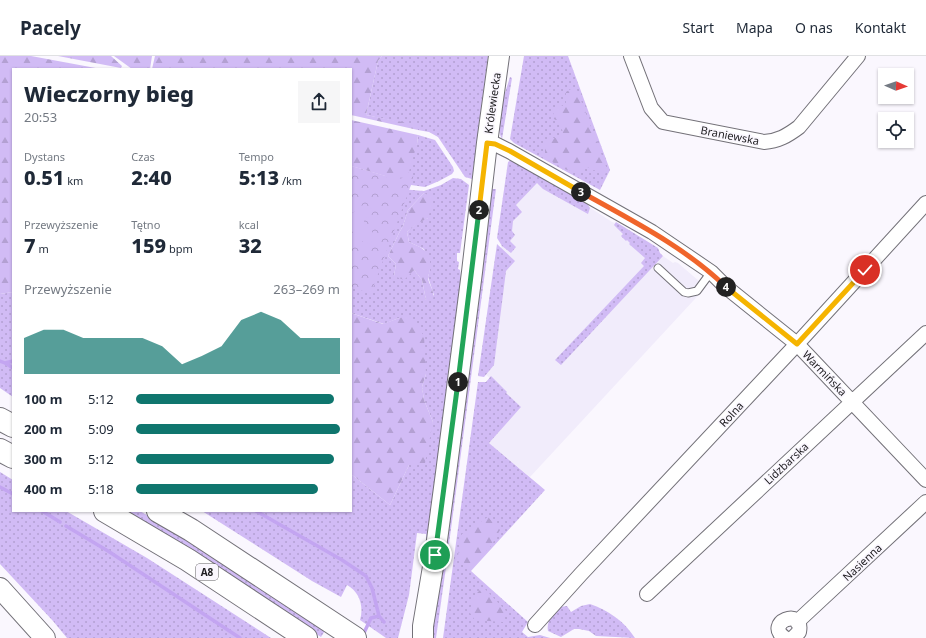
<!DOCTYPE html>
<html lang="pl">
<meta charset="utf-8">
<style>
:root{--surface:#fff;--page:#f6f6f7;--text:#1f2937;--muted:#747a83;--line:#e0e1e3;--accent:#0f766e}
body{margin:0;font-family:"Noto Sans",sans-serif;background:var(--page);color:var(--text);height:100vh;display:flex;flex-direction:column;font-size:15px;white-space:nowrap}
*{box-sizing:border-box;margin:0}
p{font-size:13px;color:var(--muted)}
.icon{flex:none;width:22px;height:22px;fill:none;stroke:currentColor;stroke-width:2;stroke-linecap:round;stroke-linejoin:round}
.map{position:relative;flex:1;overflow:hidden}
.drawer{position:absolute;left:12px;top:12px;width:340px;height:444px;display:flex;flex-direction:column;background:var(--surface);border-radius:0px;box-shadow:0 1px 3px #0004}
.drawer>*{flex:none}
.needle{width:26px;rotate:92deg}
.controls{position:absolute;left:878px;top:12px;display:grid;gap:8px}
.controls a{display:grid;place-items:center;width:36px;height:36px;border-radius:0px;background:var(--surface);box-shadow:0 1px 3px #0004;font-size:20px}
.pin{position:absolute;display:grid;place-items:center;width:34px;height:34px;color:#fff;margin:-17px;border:2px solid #fff;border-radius:50%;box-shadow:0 1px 4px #0007}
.km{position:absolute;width:20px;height:20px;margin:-10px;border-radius:50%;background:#222;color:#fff;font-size:11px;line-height:20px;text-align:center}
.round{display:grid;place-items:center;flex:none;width:42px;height:42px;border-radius:0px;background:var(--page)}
.head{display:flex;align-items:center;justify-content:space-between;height:68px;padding:0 12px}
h1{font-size:22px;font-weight:800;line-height:30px}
.stats{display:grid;grid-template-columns:repeat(3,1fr);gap:6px;height:68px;padding:4px 12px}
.stats div{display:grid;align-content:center}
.stats b{font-size:20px;font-weight:800}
.stats small{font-size:11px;font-weight:400}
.stats p{font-size:11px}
.chart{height:112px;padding:8px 12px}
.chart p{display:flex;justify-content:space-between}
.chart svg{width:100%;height:72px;margin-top:4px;fill:var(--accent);opacity:.7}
ul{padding:0 12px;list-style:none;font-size:13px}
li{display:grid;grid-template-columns:64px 48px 1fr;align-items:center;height:30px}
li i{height:10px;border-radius:5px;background:var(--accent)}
header{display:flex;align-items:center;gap:24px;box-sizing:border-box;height:56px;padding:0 20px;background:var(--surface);border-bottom:1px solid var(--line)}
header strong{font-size:19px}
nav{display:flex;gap:22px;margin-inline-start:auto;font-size:14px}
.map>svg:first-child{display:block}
.built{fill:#f1ecfb}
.grass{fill:url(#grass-dots);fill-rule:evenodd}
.forest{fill:url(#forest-firs)}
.park{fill:url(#park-crowns)}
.garden{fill:#d1bbf5}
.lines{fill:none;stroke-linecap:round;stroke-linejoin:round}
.stream{stroke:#c3a5f1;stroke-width:3.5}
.lane-casing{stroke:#737178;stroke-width:9}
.street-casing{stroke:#737178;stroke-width:16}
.secondary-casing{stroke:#737178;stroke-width:22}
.highway-casing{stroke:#737178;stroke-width:24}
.lane{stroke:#fff;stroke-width:7}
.street{stroke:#fff;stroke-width:14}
.secondary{stroke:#fff;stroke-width:20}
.highway{stroke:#fff;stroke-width:22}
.split-1-casing{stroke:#fff;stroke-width:8}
.split-2-casing{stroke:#fff;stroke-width:8}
.split-3-casing{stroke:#fff;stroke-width:8}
.split-4-casing{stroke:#fff;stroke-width:8}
.split-5-casing{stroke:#fff;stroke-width:8}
.split-1{stroke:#22a559;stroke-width:5}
.split-2{stroke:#22a559;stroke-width:5}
.split-3{stroke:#f5b400;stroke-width:5}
.split-4{stroke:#f0652b;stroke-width:5}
.split-5{stroke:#f5b400;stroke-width:5}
.labels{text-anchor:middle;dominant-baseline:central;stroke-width:3.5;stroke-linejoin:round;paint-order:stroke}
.shield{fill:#faf7fe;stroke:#5f5d61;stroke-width:1}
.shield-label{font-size:10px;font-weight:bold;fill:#1c1b1e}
.street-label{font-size:11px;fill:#1c1b1e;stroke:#faf7fe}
</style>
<header>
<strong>Pacely</strong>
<nav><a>Start</a><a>Mapa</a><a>O nas</a><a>Kontakt</a></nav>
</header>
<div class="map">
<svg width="926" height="582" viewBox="0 0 926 582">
<defs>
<pattern id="grass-dots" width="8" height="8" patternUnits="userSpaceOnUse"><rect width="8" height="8" fill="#d1bbf5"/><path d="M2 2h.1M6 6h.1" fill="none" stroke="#b3a0d2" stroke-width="1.8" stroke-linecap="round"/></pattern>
<pattern id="forest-firs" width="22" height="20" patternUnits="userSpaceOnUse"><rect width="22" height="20" fill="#d1bbf5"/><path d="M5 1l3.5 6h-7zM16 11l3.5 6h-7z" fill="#b3a0d2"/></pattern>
<pattern id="park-crowns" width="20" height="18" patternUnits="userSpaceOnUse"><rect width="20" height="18" fill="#d1bbf5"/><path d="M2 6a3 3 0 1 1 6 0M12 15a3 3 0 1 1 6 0" fill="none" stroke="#b3a0d2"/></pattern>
</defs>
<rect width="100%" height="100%" fill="#faf7fe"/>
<!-- built -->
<path class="built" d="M 512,108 L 586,149 L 612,166 L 615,167 L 657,205 L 663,200 L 673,207 L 675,206 L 678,207 L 706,231 L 530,421 L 489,387 L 521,351 L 484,317 Z"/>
<!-- grass -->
<path class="grass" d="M 382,0 L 488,0 L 472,123 L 465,121 L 438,81 L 429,76 L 418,74 L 418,70 L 366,59 L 378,5 Z
M 524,0 L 568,0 L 610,114 L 600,134 L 514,87 L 510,83 Z
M 510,21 L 512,22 L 502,83 C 493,68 505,38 510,21 Z
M 418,79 L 435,84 L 453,111 L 454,115 L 452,118 L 439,125 L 425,131 L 411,129 L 351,143 L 351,110 L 385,120 L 417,88 Z
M 511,104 L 586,146 L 590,152 L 588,158 L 543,133 L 537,127 L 516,149 L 522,156 L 513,165 L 512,175 L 515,179 L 510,185 L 516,191 L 511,197 L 502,190 L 497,182 L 508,106 Z
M 453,122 L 461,123 L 469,129 L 460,197 L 457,197 L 457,205 L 459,206 L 458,213 L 460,214 L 462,238 L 430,486 L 426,485 L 426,478 L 417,477 L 409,539 L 398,582 L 386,582 L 360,564 C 364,551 360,536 347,529 L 341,541 L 312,525 L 202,455 L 351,455 L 351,418 L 390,449 L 409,409 L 433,366 L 424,344 L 422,331 L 426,318 L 399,262 L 384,268 L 351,257 L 351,202 L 389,132 L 424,135 L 441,129 ZM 424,137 L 428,162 L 418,166 L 407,176 L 409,186 L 424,193 L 430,213 L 428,221 L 434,239 L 426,244 L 422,224 L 414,214 L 394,220 L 396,208 L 388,200 L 399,177 L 403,170 L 408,154 Z
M 490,133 L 496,133 L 449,488 L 444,488 Z
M 616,166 L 658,192 L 660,197 L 663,200 L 561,309 L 555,304 L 644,210 L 641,207 L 645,202 L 629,188 L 630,187 L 627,184 L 626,185 L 621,180 L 623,178 L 614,169 Z
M 497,188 L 515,205 L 506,215 L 494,309 L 484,321 L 478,320 Z
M 13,236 L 13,341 L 0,332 L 0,238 Z
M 491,320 L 507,336 L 506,337 L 521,351 L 489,387 L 545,434 L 471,515 L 528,566 L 522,576 L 528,581 L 540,579 L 550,582 L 443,582 L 478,326 L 486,326 Z
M 0,416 L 13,424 L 13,455 L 66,455 L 147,502 L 271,582 L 67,582 L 53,565 L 0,508 Z
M 124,455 L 140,455 L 203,494 L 326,573 L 321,581 Z
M 445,501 L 447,504 L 436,582 L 430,582 Z
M 590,548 C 608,554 624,565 635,582 L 596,580 L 589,575 L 579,573 L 574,573 L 561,581 L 548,575 C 546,565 553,558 560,551 L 567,550 L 571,556 L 581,550 Z"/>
<!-- forest -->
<path class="forest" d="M 0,0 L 31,0 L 101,13 L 13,13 L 13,236 L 0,238 Z
M 58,0 L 111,0 L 122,10 L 121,12 Z
M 114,0 L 152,0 L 150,13 L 132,13 Z
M 155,0 L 382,0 L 378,5 L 366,59 L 418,69 L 418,74 L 351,59 L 351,13 L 152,13 Z
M 571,33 L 577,34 L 607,113 L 605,119 L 601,115 L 592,114 L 587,111 C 573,123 559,109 545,101 L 545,89 L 550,82 L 559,82 L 563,76 L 560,69 L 560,64 L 556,64 L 552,62 L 557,47 L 563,50 L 566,48 L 566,36 Z
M 351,64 L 418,79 L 417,88 L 408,119 L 400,123 L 391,124 L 385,120 L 351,110 Z
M 424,137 L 434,142 L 428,162 L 418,167 L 407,176 L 409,186 C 422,192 432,195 430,213 C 430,216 428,219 428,222 C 429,229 435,235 433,243 L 426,244 L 422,224 L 414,214 L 404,224 L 394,220 L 396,208 L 388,200 L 399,177 L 403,170 L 408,154 Z
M 351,257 L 383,268 L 399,262 L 410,260 L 424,280 L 426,318 L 422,331 L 424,344 L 433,366 L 425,407 L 409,409 L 390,449 L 351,418 Z
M 488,461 L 500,474 L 491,490 L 470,513 L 458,500 L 462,478 Z
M 483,531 L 506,555 L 503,566 L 475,564 L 470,557 L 472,542 Z"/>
<!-- park -->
<path class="park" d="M 351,110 L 385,120 L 391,124 L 400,123 L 408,119 L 414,121 L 371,237 L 351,232 Z"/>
<!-- garden -->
<path class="garden" d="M 363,149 L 370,151 L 373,156 L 371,159 L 364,164 L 364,167 L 374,178 L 374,184 C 370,188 368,188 363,185 L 361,187 L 351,174 L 351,158 Z"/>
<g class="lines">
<!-- stream -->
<path class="stream" d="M 0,305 L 5,307 L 13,312
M 5,307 L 13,305
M 0,431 L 13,438
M 42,455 L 60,466
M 256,455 L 342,504 L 366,520 L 372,532 L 379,560 L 384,566
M 66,470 L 108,495 L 240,582
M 363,579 L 371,562 L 379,560"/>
<defs>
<path id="lane" d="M 658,212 L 684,236 L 688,237 L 697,235 L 711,216"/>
<path id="street" d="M 631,0 L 651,52 L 663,66 L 764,86 C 778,85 787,80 799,71 L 858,0
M 487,87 L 495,88 L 509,95 L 652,176 L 711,216 L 726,231 L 797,288 L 926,424
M 647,538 L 926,277
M 797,566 L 926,446
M 535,569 L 581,518 L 797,288 L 926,147
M 785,582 C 763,567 804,550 799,576 L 793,582"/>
<path id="secondary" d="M 0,532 L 45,582
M 423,582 L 423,570 L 435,499 L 446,417 L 472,216 L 487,87 L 499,0"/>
<path id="highway" d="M 0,363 L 13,370
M 0,394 L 13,401
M 105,455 L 188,504 L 306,582
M 158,455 L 191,474 L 355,582"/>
</defs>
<!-- lane casing -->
<use href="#lane" class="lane-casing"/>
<!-- street casing -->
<use href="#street" class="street-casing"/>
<!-- secondary casing -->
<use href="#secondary" class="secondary-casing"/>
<!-- highway casing -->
<use href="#highway" class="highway-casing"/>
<!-- lane -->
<use href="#lane" class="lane"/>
<!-- street -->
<use href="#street" class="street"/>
<!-- secondary -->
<use href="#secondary" class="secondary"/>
<!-- highway -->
<use href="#highway" class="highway"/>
</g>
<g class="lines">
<defs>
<path id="split-1" d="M 435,499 L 458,326"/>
<path id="split-2" d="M 458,326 L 479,154"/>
<path id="split-3" d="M 479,154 L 487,87 L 495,88 L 510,95 L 581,136"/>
<path id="split-4" d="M 581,136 C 631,164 685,191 726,231"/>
<path id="split-5" d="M 726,231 L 797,288 L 865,214"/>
</defs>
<!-- split-1 casing -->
<use href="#split-1" class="split-1-casing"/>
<!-- split-2 casing -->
<use href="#split-2" class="split-2-casing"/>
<!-- split-3 casing -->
<use href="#split-3" class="split-3-casing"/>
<!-- split-4 casing -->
<use href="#split-4" class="split-4-casing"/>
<!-- split-5 casing -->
<use href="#split-5" class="split-5-casing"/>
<!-- split-1 -->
<use href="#split-1" class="split-1"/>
<!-- split-2 -->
<use href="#split-2" class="split-2"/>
<!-- split-3 -->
<use href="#split-3" class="split-3"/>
<!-- split-4 -->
<use href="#split-4" class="split-4"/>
<!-- split-5 -->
<use href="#split-5" class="split-5"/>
</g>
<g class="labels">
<!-- shield labels -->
<rect class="shield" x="196" y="508" width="22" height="16" rx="3"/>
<g class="shield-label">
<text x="207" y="516">A8</text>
</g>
<!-- street labels -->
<g class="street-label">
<text transform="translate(492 47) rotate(-82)">Królewiecka</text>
<text transform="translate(730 79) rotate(11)">Braniewska</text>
<text transform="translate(825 317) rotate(46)">Warmińska</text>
<text transform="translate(731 358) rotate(-47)">Rolna</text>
<text transform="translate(786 407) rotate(-43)">Lidzbarska</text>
<text transform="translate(862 506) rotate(-43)">Nasienna</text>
</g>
</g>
</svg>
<div class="controls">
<a><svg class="needle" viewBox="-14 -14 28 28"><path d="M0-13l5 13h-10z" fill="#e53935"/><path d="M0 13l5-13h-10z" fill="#747a83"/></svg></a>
<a><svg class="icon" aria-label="locate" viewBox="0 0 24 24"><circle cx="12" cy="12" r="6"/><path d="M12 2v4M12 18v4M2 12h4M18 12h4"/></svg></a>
</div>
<div class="pin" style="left:435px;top:499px;background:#1e9e55"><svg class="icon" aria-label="arrive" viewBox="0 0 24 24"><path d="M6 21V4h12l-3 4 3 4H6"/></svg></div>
<div class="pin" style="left:865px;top:214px;background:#d93025"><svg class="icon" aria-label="check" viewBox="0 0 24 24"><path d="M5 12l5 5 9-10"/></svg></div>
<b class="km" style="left:458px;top:326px">1</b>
<b class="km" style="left:479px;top:154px">2</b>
<b class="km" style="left:581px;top:136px">3</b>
<b class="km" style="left:726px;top:231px">4</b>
<section class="drawer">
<div class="head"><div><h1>Wieczorny bieg</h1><p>20:53</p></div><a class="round"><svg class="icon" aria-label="share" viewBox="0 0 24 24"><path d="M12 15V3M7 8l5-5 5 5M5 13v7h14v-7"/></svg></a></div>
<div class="stats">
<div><p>Dystans</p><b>0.51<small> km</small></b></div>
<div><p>Czas</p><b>2:40</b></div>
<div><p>Tempo</p><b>5:13<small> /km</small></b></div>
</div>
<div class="stats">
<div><p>Przewyższenie</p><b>7<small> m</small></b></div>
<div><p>Tętno</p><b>159<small> bpm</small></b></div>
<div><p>kcal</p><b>32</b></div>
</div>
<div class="chart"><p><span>Przewyższenie</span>263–269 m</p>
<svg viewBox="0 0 160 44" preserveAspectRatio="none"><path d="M0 44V22L10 17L20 17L30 22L40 22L50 22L60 22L70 27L80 38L90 33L100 27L110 11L120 6L130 11L140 22L150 22L160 22V44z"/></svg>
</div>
<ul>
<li><b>100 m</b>5:12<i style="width:97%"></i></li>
<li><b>200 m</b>5:09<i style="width:100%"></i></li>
<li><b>300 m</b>5:12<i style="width:97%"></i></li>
<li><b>400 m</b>5:18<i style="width:89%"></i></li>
</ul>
</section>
</div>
